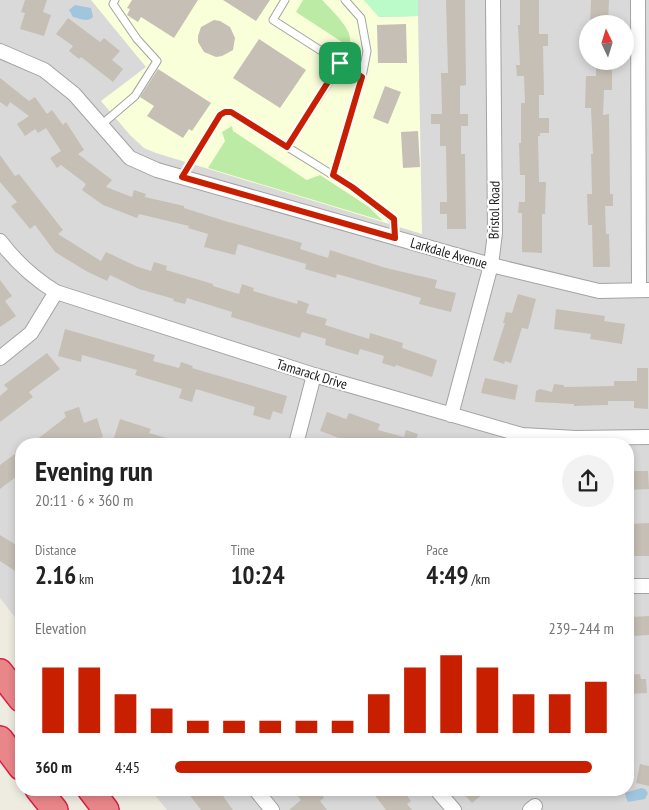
<!DOCTYPE html>
<meta charset="utf-8">
<style>
:root{--surface:#fff;--page:#f2f2f2;--text:#222;--muted:#767676;--accent:#c81f00}
body{margin:0;font-family:"PT Sans Narrow",sans-serif;background:var(--page);color:var(--text);height:100vh;display:flex;flex-direction:column;font-size:19px;white-space:nowrap}
*{box-sizing:border-box;margin:0}
p{font-size:16px;color:var(--muted)}
.icon{flex:none;width:28px;height:28px;fill:none;stroke:currentColor;stroke-width:2;stroke-linecap:round;stroke-linejoin:round}
.map{position:relative;flex:1;overflow:hidden}
.details{position:absolute;left:15px;top:438px;width:619px;height:358px;display:flex;flex-direction:column;background:var(--surface);border-radius:20px;box-shadow:0 2px 8px #0003}
.details>*{flex:none}
.needle{width:32px;rotate:356deg}
.fabs{position:absolute;left:579px;top:15px;display:grid;gap:10px}
.fabs a{display:grid;place-items:center;width:55px;height:55px;border-radius:50%;background:var(--surface);box-shadow:0 2px 8px #0003;font-size:25px}
.pin{position:absolute;display:grid;place-items:center;width:42px;height:42px;color:#fff;margin:-21px;border-radius:10px;box-shadow:0 2px 8px #0006}
.round{display:grid;place-items:center;flex:none;width:52px;height:52px;border-radius:26px;background:var(--page)}
.headline{display:flex;align-items:center;justify-content:space-between;height:85px;padding:0 20px}
h1{font-size:28px;font-weight:800;line-height:38px}
.stats{display:grid;grid-template-columns:repeat(3,1fr);gap:8px;height:85px;padding:5px 20px}
.stats div{display:grid;align-content:center}
.stats b{font-size:25px;font-weight:800}
.stats small{font-size:14px;font-weight:400}
.stats p{font-size:14px}
.chart{height:140px;padding:10px 20px}
.chart p{display:flex;justify-content:space-between}
.chart svg{width:100%;height:90px;margin-top:5px;stroke:var(--accent);stroke-width:6}
ul{padding:0 20px;list-style:none;font-size:16px}
li{display:grid;grid-template-columns:80px 60px 1fr;align-items:center;height:38px}
li i{height:12px;border-radius:6px;background:var(--accent)}
.map>svg:first-child{display:block}
.residential{fill:#dad9d9;fill-rule:evenodd}
.education{fill:#f9ffd9}
.grass{fill:#bceba5}
.park{fill:#bbfbca}
.water{fill:#a0c6de}
.building{fill:#c6bfb5}
.lines{fill:none;stroke-linecap:round;stroke-linejoin:round}
.service-casing{stroke:#a3a3a3;stroke-width:9}
.minor-casing{stroke:#a3a3a3;stroke-width:16}
.motorway-casing{stroke:#dc1e42;stroke-width:28}
.service{stroke:#fff;stroke-width:7}
.minor{stroke:#fff;stroke-width:14}
.motorway{stroke:#e98689;stroke-width:25}
.route-casing{stroke:#fff;stroke-width:10}
.route{stroke:#c81f00;stroke-width:6}
.labels{text-anchor:middle;dominant-baseline:central;stroke-width:4.5;stroke-linejoin:round;paint-order:stroke}
.street-label{font-size:14px;fill:#1c1c1c;stroke:#fff}
</style>
<div class="map">
<svg width="649" height="810" viewBox="0 0 649 810">
<rect width="100%" height="100%" fill="#eeece1"/>
<!-- residential -->
<path class="residential" d="M 0,0 L 649,0 L 649,810 L 167,810 L 150,789 L 628,789 L 628,444 L 21,444 L 21,625 L 0,598 ZM 588,24 L 625,24 L 625,61 L 588,61 Z"/>
<!-- education -->
<path class="education" d="M 91,0 L 364,0 L 379,17 L 418,16 L 422,234 L 156,153 L 144,148 L 130,135 L 101,101 L 146,67 Z"/>
<!-- grass -->
<path class="grass" d="M 303,0 L 322,0 C 331,10 353,29 350,43 L 348,42 L 345,44 L 296,12 Z
M 232,126 L 233,131 L 305,179 L 307,180 L 320,175 L 369,207 L 383,221 L 208,168 L 225,141 L 222,132 Z"/>
<!-- park -->
<path class="park" d="M 364,0 L 418,0 L 418,16 L 379,17 Z"/>
<!-- water -->
<path class="water" d="M 75,5 L 91,8 L 93,17 C 87,23 79,18 73,17 L 69,10 Z
M 641,788 L 645,789 L 648,793 L 645,799 L 628,802 L 626,798 L 625,793 Z"/>
<!-- building -->
<path class="building" d="M 25,0 L 47,0 L 43,12 L 51,15 L 44,36 L 20,29 L 25,13 L 21,12 Z
M 132,0 L 198,0 L 174,38 L 141,17 L 138,22 L 127,15 L 130,9 L 127,8 Z
M 223,0 L 270,0 L 256,21 Z
M 446,0 L 465,0 L 466,85 L 460,86 L 460,114 L 468,114 L 468,126 L 461,126 L 461,154 L 465,154 L 466,229 L 447,229 L 447,214 L 440,214 L 440,202 L 447,202 L 446,146 L 440,146 L 440,124 L 431,124 L 431,114 L 442,114 L 441,73 L 448,73 Z
M 520,0 L 539,0 L 539,34 L 548,34 L 548,46 L 543,46 L 544,95 L 539,95 L 539,118 L 549,118 L 549,133 L 540,133 L 540,136 L 538,136 L 539,182 L 546,182 L 545,214 L 542,214 L 542,253 L 522,252 L 522,213 L 518,213 L 519,202 L 525,202 L 525,175 L 520,175 L 519,143 L 521,143 L 521,103 L 525,103 L 524,76 L 517,76 L 516,65 L 520,65 L 518,25 L 520,25 Z
M 591,0 L 609,0 L 608,24 L 590,24 Z
M 68,18 L 100,42 L 104,38 L 120,51 L 112,60 L 123,69 L 113,82 L 81,57 L 79,59 L 69,51 L 73,46 L 56,34 Z
M 214,20 L 220,21 L 230,27 L 235,38 L 233,50 L 222,56 L 216,57 L 204,52 L 198,42 L 198,36 L 201,27 Z
M 406,24 L 407,63 L 378,63 L 377,25 Z
M 259,39 L 306,70 L 280,108 L 233,78 Z
M 596,61 L 612,61 L 612,90 L 604,90 L 603,115 L 609,114 L 610,194 L 613,194 L 613,206 L 605,206 L 606,234 L 609,234 L 610,267 L 593,267 L 592,225 L 588,225 L 587,194 L 592,194 L 591,154 L 593,154 L 591,108 L 585,108 L 586,76 L 596,76 Z
M 158,69 L 211,103 L 192,131 L 189,129 L 183,138 L 147,116 L 154,106 L 140,97 Z
M 0,78 L 29,101 L 35,97 L 47,114 L 52,110 L 63,125 L 66,122 L 84,150 L 78,154 L 112,180 L 106,187 L 132,197 L 134,190 L 146,194 L 145,197 L 184,206 L 184,208 L 225,221 L 302,243 L 300,249 L 328,258 L 330,250 L 386,268 L 437,280 L 435,288 L 456,293 L 451,312 L 419,304 L 421,298 L 337,274 L 336,278 L 305,269 L 306,264 L 238,244 L 235,255 L 204,247 L 208,234 L 188,228 L 189,226 L 139,214 L 137,218 L 103,205 L 82,190 L 86,184 L 61,165 L 57,168 L 50,158 L 61,151 L 46,128 L 38,133 L 35,129 L 25,136 L 17,124 L 29,116 L 10,102 L 7,107 L 0,102 Z
M 385,86 L 401,92 L 388,124 L 373,118 Z
M 418,131 L 420,167 L 403,168 L 401,132 Z
M 0,155 L 15,176 L 19,174 L 63,230 L 58,234 L 101,261 L 106,252 L 138,267 L 151,271 L 154,262 L 167,266 L 166,270 L 213,284 L 213,286 L 239,294 L 242,284 L 254,288 L 253,291 L 297,304 L 298,300 L 309,304 L 306,313 L 327,319 L 325,325 L 369,339 L 370,333 L 403,343 L 402,348 L 437,360 L 432,377 L 396,365 L 395,367 L 382,363 L 384,356 L 360,349 L 358,355 L 325,345 L 326,339 L 302,332 L 300,338 L 231,317 L 232,312 L 187,298 L 185,304 L 173,301 L 174,299 L 139,289 L 110,275 L 107,281 L 86,271 L 55,252 L 35,225 L 30,229 L 11,206 L 17,202 L 0,182 Z
M 0,280 L 12,296 L 5,301 L 16,316 L 0,327 Z
M 518,294 L 536,299 L 528,329 L 522,328 L 511,363 L 505,361 L 504,364 L 493,360 L 505,323 L 503,323 L 506,312 L 512,313 Z
M 556,309 L 605,316 L 604,321 L 625,324 L 622,344 L 590,339 L 591,334 L 554,329 Z
M 65,329 L 155,355 L 153,361 L 179,368 L 181,362 L 193,366 L 192,368 L 287,396 L 282,414 L 273,411 L 270,420 L 253,415 L 255,407 L 196,389 L 192,402 L 179,398 L 182,389 L 135,375 L 137,370 L 82,355 L 81,362 L 58,356 Z
M 47,353 L 60,369 L 29,392 L 33,397 L 0,422 L 0,396 L 8,389 L 4,385 Z
M 637,368 L 648,368 L 648,409 L 634,408 L 634,401 L 608,401 L 608,405 L 574,406 L 574,404 L 535,402 L 536,391 L 540,389 L 552,392 L 554,384 L 564,385 L 564,387 L 614,386 L 614,381 L 637,381 Z
M 485,378 L 518,385 L 515,400 L 481,393 Z
M 79,407 L 84,423 L 97,418 L 103,437 L 84,444 L 31,444 L 66,417 L 64,412 Z
M 327,412 L 346,419 L 349,413 L 380,424 L 378,430 L 404,437 L 406,430 L 418,434 L 416,440 L 417,444 L 363,444 L 351,441 L 350,442 L 320,431 Z
M 120,419 L 151,429 L 149,433 L 177,441 L 177,444 L 112,444 Z
M 15,454 L 21,462 L 21,473 L 0,489 L 0,465 Z
M 628,471 L 648,471 L 649,489 L 628,490 Z
M 649,523 L 649,556 L 628,556 L 628,524 Z
M 0,535 L 21,548 L 21,575 L 0,561 Z
M 649,616 L 649,635 L 633,636 L 632,617 Z
M 640,674 L 641,679 L 646,679 L 647,693 L 628,694 L 628,675 Z
M 640,764 L 649,766 L 649,786 L 636,783 Z
M 185,789 L 209,789 L 213,793 L 218,789 L 233,810 L 201,810 Z
M 292,789 L 317,789 L 324,798 L 320,801 L 327,810 L 289,810 L 301,800 Z
M 370,789 L 402,789 L 411,801 L 407,804 L 412,810 L 386,810 Z
M 459,789 L 489,789 L 472,803 Z"/>
<g class="lines">
<defs>
<path id="service" d="M 285,0 L 273,20 L 362,77
M 101,125 L 135,96 L 157,61 L 137,39 L 113,4 L 115,0
M 287,147 L 341,63
M 333,175 L 362,77 L 367,51 L 361,18 L 345,0
M 182,177 L 220,115 L 225,112 L 231,112 L 352,187 L 393,219 L 395,238"/>
<path id="minor" d="M 638,0 L 639,290
M 0,51 L 44,70 L 74,94 L 130,158 L 157,170 L 491,265 L 599,291 L 649,290
M 0,241 C 16,262 33,278 56,292 L 314,375 L 522,435 L 576,438 L 649,437
M 0,358 L 31,333 L 56,292
M 451,415 L 491,265 L 495,233 L 493,0
M 296,444 L 314,375
M 628,586 L 649,586
M 255,789 L 272,810
M 436,789 L 454,810
M 530,810 L 535,806"/>
<path id="motorway" d="M 0,672 L 21,699
M 0,739 L 21,767
M 38,789 L 55,810
M 90,789 L 106,810"/>
</defs>
<!-- service casing -->
<use href="#service" class="service-casing"/>
<!-- minor casing -->
<use href="#minor" class="minor-casing"/>
<!-- motorway casing -->
<use href="#motorway" class="motorway-casing"/>
<!-- service -->
<use href="#service" class="service"/>
<!-- minor -->
<use href="#minor" class="minor"/>
<!-- motorway -->
<use href="#motorway" class="motorway"/>
</g>
<g class="lines">
<defs>
<path id="route" d="M 340,63 L 362,77 L 333,175 L 352,187 L 394,219 L 395,238 L 182,177 L 220,115 L 225,112 L 231,112 L 287,147 Z"/>
</defs>
<!-- route casing -->
<use href="#route" class="route-casing"/>
<!-- route -->
<use href="#route" class="route"/>
</g>
<g class="labels">
<!-- street labels -->
<g class="street-label">
<text transform="translate(494 210) rotate(-89)">Bristol Road</text>
<text transform="translate(449 253) rotate(16)">Larkdale Avenue</text>
<text transform="translate(312 374) rotate(17)">Tamarack Drive</text>
</g>
</g>
</svg>
<div class="fabs">
<a><svg class="needle" viewBox="-14 -14 28 28"><path d="M0-13l5 13h-10z" fill="#e53935"/><path d="M0 13l5-13h-10z" fill="#767676"/></svg></a>
</div>
<div class="pin" style="left:340px;top:63px;background:#1e9e55"><svg class="icon" aria-label="arrive" viewBox="0 0 24 24"><path d="M6 21V4h12l-3 4 3 4H6"/></svg></div>
<section class="details">
<div class="headline"><div><h1>Evening run</h1><p>20:11 · 6 × 360 m</p></div><a class="round"><svg class="icon" aria-label="share" viewBox="0 0 24 24"><path d="M12 15V3M7 8l5-5 5 5M5 13v7h14v-7"/></svg></a></div>
<div class="stats">
<div><p>Distance</p><b>2.16<small> km</small></b></div>
<div><p>Time</p><b>10:24</b></div>
<div><p>Pace</p><b>4:49<small> /km</small></b></div>
</div>
<div class="chart"><p><span>Elevation</span>239–244 m</p>
<svg viewBox="0 0 160 44" preserveAspectRatio="none"><path d="M5 44V12M15 44V12M25 44V25M35 44V32M45 44V38M55 44V38M65 44V38M75 44V38M85 44V38M95 44V25M105 44V12M115 44V6M125 44V12M135 44V25M145 44V25M155 44V19"/></svg>
</div>
<ul>
<li><b>360 m</b>4:45<i style="width:95%"></i></li>
</ul>
</section>
</div>
